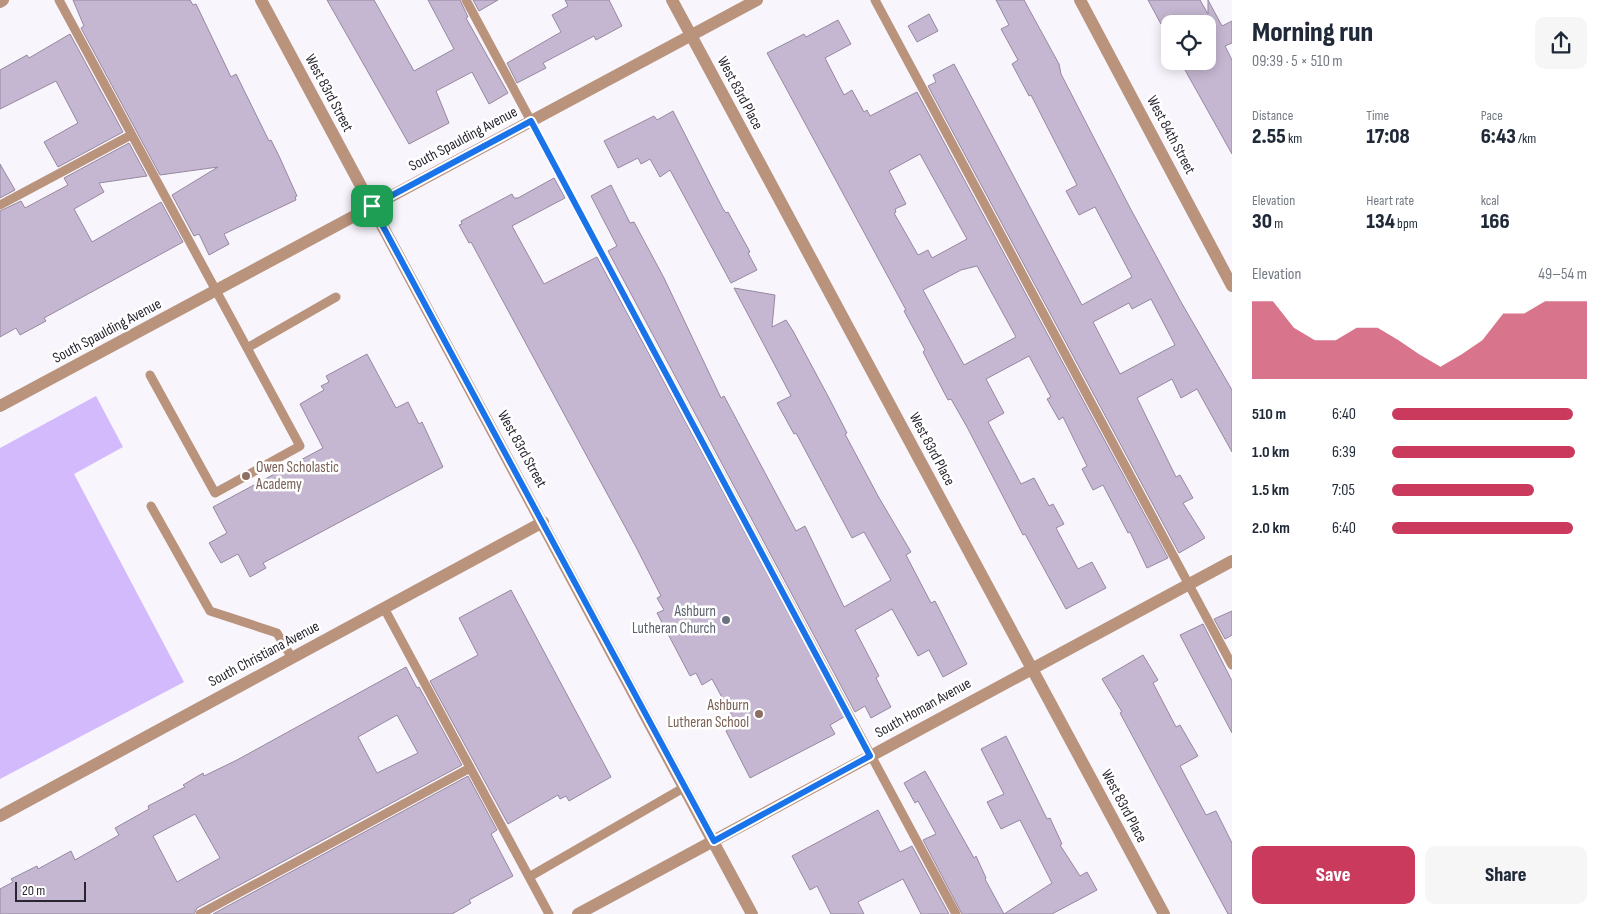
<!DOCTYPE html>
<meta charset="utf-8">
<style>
:root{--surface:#fff;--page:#f6f6f7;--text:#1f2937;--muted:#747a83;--accent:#c93a5d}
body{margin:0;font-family:"Sofia Sans Condensed",sans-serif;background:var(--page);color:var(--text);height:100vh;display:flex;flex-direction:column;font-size:19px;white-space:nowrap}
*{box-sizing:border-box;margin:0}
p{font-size:16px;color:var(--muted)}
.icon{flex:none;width:28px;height:28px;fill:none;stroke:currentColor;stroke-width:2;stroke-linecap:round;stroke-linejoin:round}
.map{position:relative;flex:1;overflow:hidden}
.drawer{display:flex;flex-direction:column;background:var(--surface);width:375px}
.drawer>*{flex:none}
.fabs{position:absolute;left:1161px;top:15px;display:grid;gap:10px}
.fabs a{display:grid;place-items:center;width:55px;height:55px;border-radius:10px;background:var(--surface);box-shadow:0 2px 12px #0003;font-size:25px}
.scale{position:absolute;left:15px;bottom:12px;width:71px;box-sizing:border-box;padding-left:5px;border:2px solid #2a2631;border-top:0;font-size:14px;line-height:18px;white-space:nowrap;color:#2a2631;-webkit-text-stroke:4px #fff;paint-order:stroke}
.pin{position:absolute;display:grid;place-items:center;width:42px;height:42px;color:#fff;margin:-21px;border-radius:10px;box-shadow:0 2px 8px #0006}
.round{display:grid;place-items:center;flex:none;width:52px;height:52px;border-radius:10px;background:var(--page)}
.overview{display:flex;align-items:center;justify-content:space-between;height:85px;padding:0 20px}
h1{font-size:28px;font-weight:800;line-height:38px}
.figures{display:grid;grid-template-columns:repeat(3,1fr);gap:8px;height:85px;padding:5px 20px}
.figures div{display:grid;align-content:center}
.figures b{font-size:21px;font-weight:800}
.figures small{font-size:14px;font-weight:400}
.figures p{font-size:14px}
.chart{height:140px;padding:10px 20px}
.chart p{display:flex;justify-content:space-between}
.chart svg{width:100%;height:90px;margin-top:5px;fill:var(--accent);opacity:.7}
.button{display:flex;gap:10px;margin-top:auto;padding:10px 20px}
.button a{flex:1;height:58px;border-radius:10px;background:var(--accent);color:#fff;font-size:20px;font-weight:800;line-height:58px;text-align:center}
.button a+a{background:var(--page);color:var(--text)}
ul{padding:0 20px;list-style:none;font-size:16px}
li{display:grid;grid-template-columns:80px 60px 1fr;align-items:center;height:38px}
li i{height:12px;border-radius:6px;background:var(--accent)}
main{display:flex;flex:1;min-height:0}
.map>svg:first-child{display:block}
.green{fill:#d2bafd}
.building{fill:#c5b7d1;stroke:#9688a1;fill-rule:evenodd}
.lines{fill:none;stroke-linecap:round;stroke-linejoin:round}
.lane{stroke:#ba937c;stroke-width:9}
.street{stroke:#ba937c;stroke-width:12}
.route-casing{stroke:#fff;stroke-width:10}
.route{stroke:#1a73e8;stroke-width:6}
.education-dot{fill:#8d6e63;stroke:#fff;stroke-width:2}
.worship-dot{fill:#6b7280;stroke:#fff;stroke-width:2}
.labels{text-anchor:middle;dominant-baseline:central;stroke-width:5;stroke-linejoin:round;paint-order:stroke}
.street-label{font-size:15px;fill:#2a2631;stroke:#fff}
.education-label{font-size:15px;fill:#785e54;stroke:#fff;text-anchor:start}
.worship-label{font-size:15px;fill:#5b616d;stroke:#fff;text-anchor:end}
</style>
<main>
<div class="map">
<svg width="1232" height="914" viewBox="0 0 1232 914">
<rect width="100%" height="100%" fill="#f8f6fc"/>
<!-- green -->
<path class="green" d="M 96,396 L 123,447 L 74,474 L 184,682 L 0,779 L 0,448 Z"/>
<!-- building -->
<path class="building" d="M 73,0 L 190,0 L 193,5 L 196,4 L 231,77 L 236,74 L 269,141 L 271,140 L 279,156 L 297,196 L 295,197 L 296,200 L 224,234 L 229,244 L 209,255 L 199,234 L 194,236 L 172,195 L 218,167 L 160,175 L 81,28 L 84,26 Z
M 327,0 L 374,0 L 414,71 L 454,49 L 428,0 L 460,0 L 468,17 L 466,18 L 508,93 L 489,104 L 472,72 L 436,91 L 449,123 L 409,144 Z
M 473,0 L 498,0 L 479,11 Z
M 565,0 L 609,0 L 622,26 L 596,40 L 594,36 L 543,63 L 546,68 L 517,83 L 507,63 L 561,32 L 552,15 L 568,6 Z
M 996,0 L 1024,0 L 1059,64 L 1061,74 L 1128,204 L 1181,302 L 1232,390 L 1232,452 L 1197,389 L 1181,398 L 1172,379 L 1137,398 L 1176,477 L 1180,475 L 1193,498 L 1183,503 L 1205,538 L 1179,553 L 928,86 L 936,82 L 933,75 L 954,64 L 1082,305 L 1132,277 L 1095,207 L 1079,215 L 1066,191 L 1077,185 L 1031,95 L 1029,96 L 1012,64 L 1018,60 L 1001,29 L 1009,25 ZM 1151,299 L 1175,345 L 1120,374 L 1093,322 L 1129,303 L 1132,309 Z
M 1148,0 L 1200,0 L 1208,14 L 1208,0 L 1222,26 L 1232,21 L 1232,43 L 1225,46 L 1232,60 L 1232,154 L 1180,61 L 1208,61 L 1208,24 L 1161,24 Z
M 929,14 L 938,31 L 917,42 L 908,26 Z
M 838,20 L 851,44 L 825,58 L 844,95 L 852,90 L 864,112 L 867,110 L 870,116 L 917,92 L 1168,558 L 1147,568 L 1130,532 L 1128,533 L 1103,485 L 1093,490 L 1082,469 L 1087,466 L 1063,417 L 1059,420 L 1047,399 L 1051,397 L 1029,356 L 986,379 L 1004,413 L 988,422 L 1021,484 L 1034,478 L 1049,506 L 1053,504 L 1064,524 L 1056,528 L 1078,569 L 1092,562 L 1106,588 L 1066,609 L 1025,534 L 1023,535 L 967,427 L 951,399 L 948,400 L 923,352 L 925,350 L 904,311 L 906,310 L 767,53 L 804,34 L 806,37 ZM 920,154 L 967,239 L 932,258 L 928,250 L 918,255 L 894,213 L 896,212 L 895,209 L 906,204 L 889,171 ZM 977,266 L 1016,337 L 964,365 L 923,290 L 961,270 Z
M 70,34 L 123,132 L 58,167 L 44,142 L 78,123 L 56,81 L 0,109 L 0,70 L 27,55 L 29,58 Z
M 673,111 L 723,209 L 726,213 L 728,212 L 750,252 L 748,253 L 757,270 L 731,283 L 670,170 L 660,177 L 650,159 L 641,164 L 638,158 L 618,168 L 604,141 L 654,116 L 657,120 Z
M 129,143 L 147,176 L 99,183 L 104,192 L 74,209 L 92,242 L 161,202 L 183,242 L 44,318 L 46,321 L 20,335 L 16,328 L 0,337 L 0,211 L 21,201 L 25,208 L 68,185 L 64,178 Z
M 0,164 L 15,190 L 0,198 Z
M 554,178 L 565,198 L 512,226 L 544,284 L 597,257 L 844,717 L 830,725 L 835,734 L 750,778 L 726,731 L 737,725 L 712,679 L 702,685 L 696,673 L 690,676 L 657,613 L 664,610 L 657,598 L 661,596 L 636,547 L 471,242 L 469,243 L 459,225 L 462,224 L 461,221 L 512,194 L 514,198 L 518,198 Z
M 611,185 L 630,223 L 634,222 L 664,278 L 721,398 L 724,396 L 796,531 L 805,526 L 844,607 L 891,580 L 864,532 L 852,538 L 796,433 L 794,434 L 777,403 L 791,396 L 734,288 L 775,295 L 772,327 L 786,320 L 793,331 L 829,398 L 847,433 L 845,434 L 878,496 L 911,552 L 906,555 L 931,603 L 935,601 L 967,664 L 943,677 L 929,650 L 918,656 L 892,609 L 855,630 L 879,676 L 876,678 L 891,707 L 871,718 L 865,706 L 855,712 L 608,251 L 617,246 L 591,196 Z
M 367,354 L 396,408 L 408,402 L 419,424 L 422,422 L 443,467 L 263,563 L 266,568 L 250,577 L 238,554 L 221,563 L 209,543 L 227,533 L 213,507 L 323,448 L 300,404 L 324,390 L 321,386 L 329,382 L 326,376 Z
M 511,590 L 611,777 L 569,801 L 566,796 L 560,799 L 558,795 L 508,824 L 430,681 L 478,655 L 459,618 Z
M 1232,611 L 1232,635 L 1225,639 L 1214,619 Z
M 1203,624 L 1232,681 L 1232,733 L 1180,635 Z
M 1143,655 L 1158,680 L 1153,683 L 1176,727 L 1180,725 L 1198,756 L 1180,766 L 1206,815 L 1216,811 L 1232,843 L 1232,914 L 1228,914 L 1120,713 L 1122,712 L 1102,679 Z
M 406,667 L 417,688 L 419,687 L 462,765 L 197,908 L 194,914 L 0,914 L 0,889 L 13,882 L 11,879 L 37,866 L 38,869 L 71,851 L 75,860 L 119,835 L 115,828 L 149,809 L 148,806 L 185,787 L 183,785 L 203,773 L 204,776 L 237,760 ZM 397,715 L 418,753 L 377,773 L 358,737 ZM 195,814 L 220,858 L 177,882 L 153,836 Z
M 1006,736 L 1047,819 L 1050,818 L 1062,844 L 1060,845 L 1080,876 L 1087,872 L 1097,890 L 1052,914 L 962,914 L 923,840 L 936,834 L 918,801 L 915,803 L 904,783 L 925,771 L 974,858 L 976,856 L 986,878 L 985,879 L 1004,914 L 1052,883 L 1020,820 L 1001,829 L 987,802 L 1004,794 L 981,749 Z
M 468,776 L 497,830 L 491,834 L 513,876 L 469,900 L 471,903 L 452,914 L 213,914 Z
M 878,810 L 900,852 L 912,846 L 949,914 L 921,914 L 903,879 L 858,902 L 864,914 L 831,914 L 817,886 L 810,890 L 792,856 Z"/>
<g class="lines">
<!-- lane -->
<path class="lane" d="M 59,0 L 300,446 L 215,493 L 150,375
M 466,0 L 956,914
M 875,0 L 1232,665
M 0,205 L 131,135
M 247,348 L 336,297
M 151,506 L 210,611 L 277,633 L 292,658
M 384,608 L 549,914
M 529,877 L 685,787
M 200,914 L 470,768"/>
<!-- street -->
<path class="street" d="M 261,0 L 752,914
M 672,0 L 1164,914
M 1080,0 L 1232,286
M 0,2 L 3,0
M 0,406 L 757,0
M 0,816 L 543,522
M 578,914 L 1232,561"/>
</g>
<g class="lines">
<defs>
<path id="route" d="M 531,121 L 870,756 L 714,841 L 372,206 Z"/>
</defs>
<!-- route casing -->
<use href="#route" class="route-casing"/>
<!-- route -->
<use href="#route" class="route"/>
</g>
<!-- markers -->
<g class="education-dot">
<circle cx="246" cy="476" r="5"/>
<circle cx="759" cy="714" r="5"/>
</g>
<circle class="worship-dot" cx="726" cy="620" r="5"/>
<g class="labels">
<!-- street labels -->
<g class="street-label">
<text transform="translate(329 93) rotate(62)">West 83rd Street</text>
<text transform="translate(740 93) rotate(62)">West 83rd Place</text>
<text transform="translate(1171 135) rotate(62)">West 84th Street</text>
<text transform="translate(463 139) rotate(-28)">South Spaulding Avenue</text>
<text transform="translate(107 331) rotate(-28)">South Spaulding Avenue</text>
<text transform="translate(522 449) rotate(61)">West 83rd Street</text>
<text transform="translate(932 449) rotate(62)">West 83rd Place</text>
<text transform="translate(264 654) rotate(-28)">South Christiana Avenue</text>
<text transform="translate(923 708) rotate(-29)">South Homan Avenue</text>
<text transform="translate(1124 806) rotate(62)">West 83rd Place</text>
</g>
<!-- education labels -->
<g class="education-label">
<text x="256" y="467">Owen Scholastic<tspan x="256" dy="17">Academy</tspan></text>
<text x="749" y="705" text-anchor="end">Ashburn<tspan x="749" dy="17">Lutheran School</tspan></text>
</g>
<!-- worship labels -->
<g class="worship-label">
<text x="716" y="611">Ashburn<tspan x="716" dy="17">Lutheran Church</tspan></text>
</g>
</g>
</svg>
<div class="fabs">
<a><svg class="icon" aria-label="locate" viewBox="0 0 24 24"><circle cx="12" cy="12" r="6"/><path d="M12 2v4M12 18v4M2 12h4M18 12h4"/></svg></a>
</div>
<div class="scale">20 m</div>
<div class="pin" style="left:372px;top:206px;background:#1e9e55"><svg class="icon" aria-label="arrive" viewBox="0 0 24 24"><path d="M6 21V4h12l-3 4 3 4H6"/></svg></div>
</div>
<section class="drawer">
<div class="overview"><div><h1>Morning run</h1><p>09:39 · 5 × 510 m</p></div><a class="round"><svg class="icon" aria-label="share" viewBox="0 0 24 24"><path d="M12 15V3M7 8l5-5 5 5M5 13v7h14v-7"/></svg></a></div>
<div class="figures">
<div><p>Distance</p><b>2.55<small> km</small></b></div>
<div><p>Time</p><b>17:08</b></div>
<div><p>Pace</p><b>6:43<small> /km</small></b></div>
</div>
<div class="figures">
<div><p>Elevation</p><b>30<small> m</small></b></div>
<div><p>Heart rate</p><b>134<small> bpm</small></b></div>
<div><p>kcal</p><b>166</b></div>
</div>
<div class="chart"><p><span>Elevation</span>49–54 m</p>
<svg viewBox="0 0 160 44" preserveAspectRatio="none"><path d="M0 44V6L10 6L20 19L30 25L40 25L50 19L60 19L70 25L80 32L90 38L100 32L110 25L120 12L130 12L140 6L150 6L160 6V44z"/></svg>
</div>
<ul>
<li><b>510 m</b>6:40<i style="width:93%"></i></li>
<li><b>1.0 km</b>6:39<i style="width:94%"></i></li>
<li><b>1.5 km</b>7:05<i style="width:73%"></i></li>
<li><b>2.0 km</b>6:40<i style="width:93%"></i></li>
</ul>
<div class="button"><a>Save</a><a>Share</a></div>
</section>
</main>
